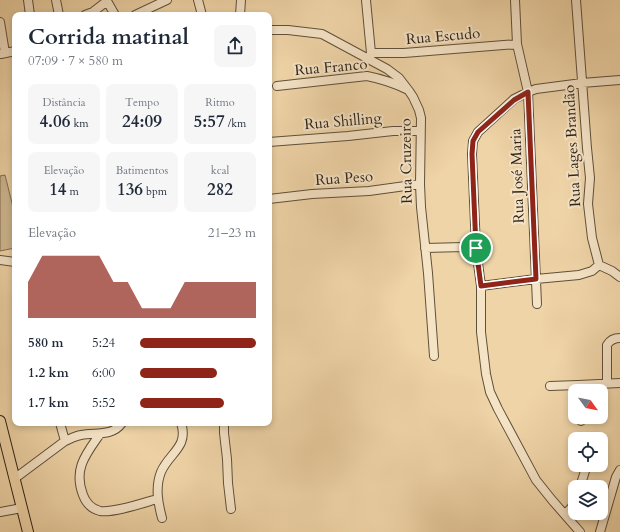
<!DOCTYPE html>
<html lang="pt">
<meta charset="utf-8">
<style>
:root{--surface:#fff;--page:#f6f6f7;--text:#1f2937;--muted:#747a83;--accent:#8f2418}
body{margin:0;font-family:Cardo,serif;background:var(--page);color:var(--text);height:100vh;display:flex;flex-direction:column;font-size:15px;white-space:nowrap}
*{box-sizing:border-box;margin:0}
p{font-size:13px;color:var(--muted)}
.icon{flex:none;width:22px;height:22px;fill:none;stroke:currentColor;stroke-width:2;stroke-linecap:round;stroke-linejoin:round}
.map{position:relative;flex:1;overflow:hidden}
.details{position:absolute;left:12px;top:12px;width:260px;height:414px;display:flex;flex-direction:column;background:var(--surface);border-radius:8px;box-shadow:0 2px 6px #0003}
.details>*{flex:none}
.needle{width:26px;rotate:123deg}
.tools{position:absolute;left:568px;top:384px;display:grid;gap:8px}
.tools a{display:grid;place-items:center;width:40px;height:40px;border-radius:8px;background:var(--surface);box-shadow:0 2px 6px #0003;font-size:20px}
.pin{position:absolute;display:grid;place-items:center;width:34px;height:34px;color:#fff;margin:-17px;border:2px solid #fff;border-radius:50%;box-shadow:0 1px 4px #0007}
.round{display:grid;place-items:center;flex:none;width:42px;height:42px;border-radius:8px;background:var(--page)}
.summary{display:flex;align-items:center;justify-content:space-between;height:68px;padding:0 16px}
h1{font-size:22px;font-weight:700;line-height:30px}
.metrics{display:grid;grid-template-columns:repeat(3,1fr);gap:6px;height:68px;padding:4px 16px}
.metrics div{display:grid;align-content:center;border-radius:8px;background:var(--page);text-align:center}
.metrics b{font-size:17px;font-weight:700}
.metrics small{font-size:11px;font-weight:400}
.metrics p{font-size:11px}
.chart{height:112px;padding:8px 16px}
.chart p{display:flex;justify-content:space-between}
.chart svg{width:100%;height:72px;margin-top:4px;fill:var(--accent);opacity:.7}
ul{padding:0 16px;list-style:none;font-size:13px}
li{display:grid;grid-template-columns:64px 48px 1fr;align-items:center;height:30px}
li i{height:10px;border-radius:5px;background:var(--accent)}
.map>svg:first-child{display:block}
.grass{fill:#ceb68f;stroke:#7e6d53}
.lines{fill:none;stroke-linecap:round;stroke-linejoin:round}
.minor-casing{stroke:#5e503b;stroke-width:10}
.major-casing{stroke:#2e2417;stroke-width:12}
.minor{stroke:#f5e3c6;stroke-width:8}
.major{stroke:#efd4a7;stroke-width:10}
.route-casing{stroke:#fff;stroke-width:8}
.route{stroke:#8f2418;stroke-width:5}
.labels{text-anchor:middle;dominant-baseline:central;stroke-width:4;stroke-linejoin:round;paint-order:stroke}
.street-label{font-size:15px;fill:#2e2417;stroke:#f5e3c6}
</style>
<div class="map">
<svg width="620" height="532" viewBox="0 0 620 532">
<rect width="100%" height="100%" fill="#efd4a7"/>
<filter id="stains"><feTurbulence type="fractalNoise" baseFrequency=".005" numOctaves="4"/><feColorMatrix values="0 0 0 0 .2 0 0 0 0 .09 0 0 0 0 .02 0 0 0 .5 -.17"/></filter>
<radialGradient id="worn" r=".72"><stop offset=".6" stop-color="#630" stop-opacity="0"/><stop offset="1" stop-color="#630" stop-opacity=".3"/></radialGradient>
<!-- grass -->
<path class="grass" d="M 5,175 L 15,215 L 15,248 L 0,251 L 0,176 Z"/>
<g class="lines">
<defs>
<path id="minor" d="M 28,0 L 30,15
M 56,0 L 59,15
M 198,0 L 202,15
M 366,0 L 371,53 L 370,57
M 515,0 L 517,44 L 528,92 L 537,304
M 576,0 L 587,148 L 590,178 L 588,204 L 592,238 L 599,265 L 612,271 L 620,277
M 85,15 L 93,12 L 107,1 L 115,15
M 135,15 L 167,0
M 240,15 L 241,0
M 0,22 L 5,53
M 269,30 L 288,30 L 322,34 L 387,69 L 399,78 L 409,91 L 413,97 L 419,110 L 421,118 L 420,184 L 421,207 L 428,273 L 434,356
M 371,53 L 404,53 L 517,44
M 1,54 L 15,51
M 277,86 L 367,76 C 382,79 392,82 406,89
M 269,142 L 348,136 L 393,131 L 420,131
M 269,199 L 312,194 L 369,191 L 420,184
M 425,248 L 464,247 L 476,248
M 0,260 L 15,262
M 481,286 L 536,279 L 579,275 L 592,271 L 599,265
M 607,383 L 607,345 C 610,340 614,338 620,338
M 550,386 L 578,385 L 620,383
M 581,417 L 581,421
M 60,423 L 65,441
M 224,423 L 224,433 L 227,459 L 228,483 L 231,509
M 100,434 C 86,454 73,469 83,495 C 86,503 92,509 100,511 C 114,513 143,503 157,499
M 14,479 L 65,441 C 70,439 75,436 81,435 C 95,432 112,437 122,423
M 580,487 L 585,471 L 585,465
M 0,512 L 22,508
M 565,514 L 571,508 L 575,502
M 162,518 C 158,503 155,487 161,472 C 169,453 189,447 181,423
M 580,532 L 552,500 L 536,480 L 498,409 L 490,392 L 486,374 L 481,332 L 481,286 L 476,248 L 472,154 L 473,141 L 478,132 L 514,99 L 528,92 L 536,89 L 582,83 L 620,80
M 600,532 L 616,477 L 620,470"/>
<path id="major" d="M 0,421 L 28,532"/>
</defs>
<!-- minor casing -->
<use href="#minor" class="minor-casing"/>
<!-- major casing -->
<use href="#major" class="major-casing"/>
<!-- minor -->
<use href="#minor" class="minor"/>
<!-- major -->
<use href="#major" class="major"/>
</g>
<g class="lines">
<defs>
<path id="route" d="M 528,92 L 536,279 L 481,286 L 476,248 L 472,154 L 473,141 L 478,132 L 514,100 Z"/>
</defs>
<!-- route casing -->
<use href="#route" class="route-casing"/>
<!-- route -->
<use href="#route" class="route"/>
</g>
<g class="labels">
<!-- street labels -->
<g class="street-label">
<text transform="translate(443 36) rotate(-5)">Rua Escudo</text>
<text transform="translate(331 67) rotate(-5)">Rua Franco</text>
<text transform="translate(343 121) rotate(-5)">Rua Shilling</text>
<text transform="translate(572 146) rotate(-93)">Rua Lages Brandão</text>
<text transform="translate(406 161) rotate(-91)">Rua Cruzeiro</text>
<text transform="translate(517 176) rotate(-92)">Rua José Maria</text>
<text transform="translate(344 178) rotate(-4)">Rua Peso</text>
</g>
</g>
<rect width="100%" height="100%" filter="url(#stains)"/>
<rect width="100%" height="100%" fill="url(#worn)"/>
</svg>
<div class="tools">
<a><svg class="needle" viewBox="-14 -14 28 28"><path d="M0-13l5 13h-10z" fill="#e53935"/><path d="M0 13l5-13h-10z" fill="#747a83"/></svg></a>
<a><svg class="icon" aria-label="locate" viewBox="0 0 24 24"><circle cx="12" cy="12" r="6"/><path d="M12 2v4M12 18v4M2 12h4M18 12h4"/></svg></a>
<a><svg class="icon" aria-label="layers" viewBox="0 0 24 24"><path d="M12 4l9 5-9 5-9-5zM3 14l9 5 9-5"/></svg></a>
</div>
<div class="pin" style="left:476px;top:248px;background:#1e9e55"><svg class="icon" aria-label="arrive" viewBox="0 0 24 24"><path d="M6 21V4h12l-3 4 3 4H6"/></svg></div>
<section class="details">
<div class="summary"><div><h1>Corrida matinal</h1><p>07:09 · 7 × 580 m</p></div><a class="round"><svg class="icon" aria-label="share" viewBox="0 0 24 24"><path d="M12 15V3M7 8l5-5 5 5M5 13v7h14v-7"/></svg></a></div>
<div class="metrics">
<div><p>Distância</p><b>4.06<small> km</small></b></div>
<div><p>Tempo</p><b>24:09</b></div>
<div><p>Ritmo</p><b>5:57<small> /km</small></b></div>
</div>
<div class="metrics">
<div><p>Elevação</p><b>14<small> m</small></b></div>
<div><p>Batimentos</p><b>136<small> bpm</small></b></div>
<div><p>kcal</p><b>282</b></div>
</div>
<div class="chart"><p><span>Elevação</span>21–23 m</p>
<svg viewBox="0 0 160 44" preserveAspectRatio="none"><path d="M0 44V22L10 6L20 6L30 6L40 6L50 6L60 22L70 22L80 38L90 38L100 38L110 22L120 22L130 22L140 22L150 22L160 22V44z"/></svg>
</div>
<ul>
<li><b>580 m</b>5:24<i style="width:100%"></i></li>
<li><b>1.2 km</b>6:00<i style="width:66%"></i></li>
<li><b>1.7 km</b>5:52<i style="width:72%"></i></li>
</ul>
</section>
</div>
